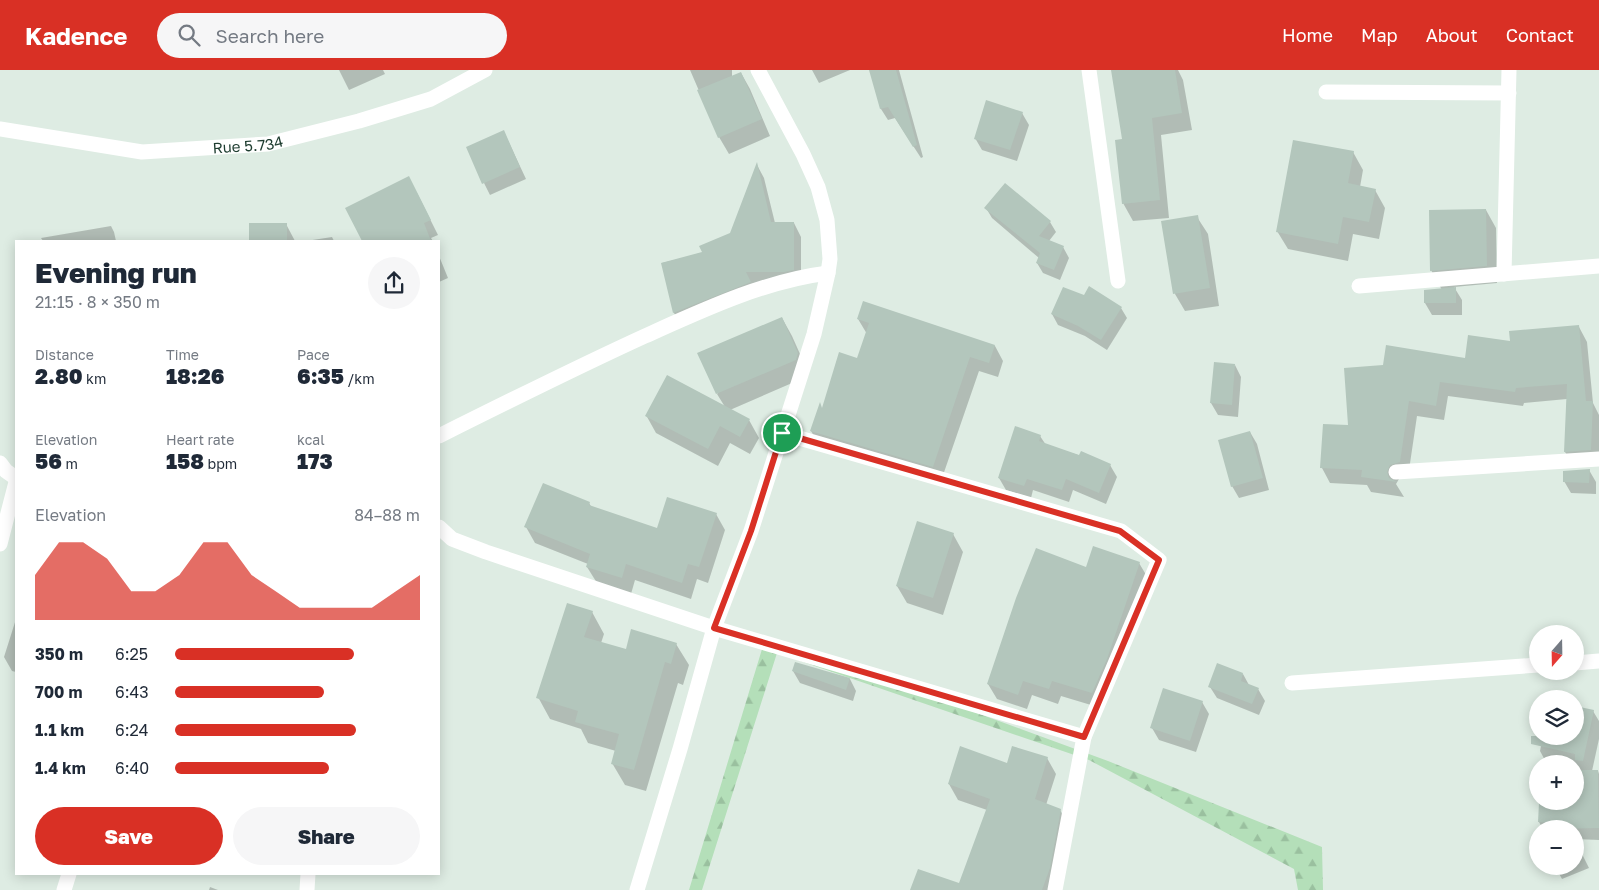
<!DOCTYPE html>
<meta charset="utf-8">
<style>
:root{--surface:#fff;--page:#f6f6f7;--text:#1f2937;--muted:#747a83;--accent:#d93025}
body{margin:0;font-family:"Golos Text",sans-serif;background:var(--page);color:var(--text);height:100vh;display:flex;flex-direction:column;font-size:19px;white-space:nowrap}
*{box-sizing:border-box;margin:0}
p{font-size:16px;color:var(--muted)}
.icon{flex:none;width:28px;height:28px;fill:none;stroke:currentColor;stroke-width:2;stroke-linecap:round;stroke-linejoin:round}
.map{position:relative;flex:1;overflow:hidden}
.side{position:absolute;left:15px;top:170px;width:425px;height:635px;display:flex;flex-direction:column;background:var(--surface);border-radius:0px;box-shadow:0 2px 12px #0003}
.side>*{flex:none}
.needle{width:32px;rotate:200deg}
.fabs{position:absolute;left:1529px;top:555px;display:grid;gap:10px}
.fabs a{display:grid;place-items:center;width:55px;height:55px;border-radius:50%;background:var(--surface);box-shadow:0 2px 12px #0003;font-size:25px}
.pin{position:absolute;display:grid;place-items:center;width:42px;height:42px;color:#fff;margin:-21px;border:2px solid #fff;border-radius:50%;box-shadow:0 1px 5px #0007}
.round{display:grid;place-items:center;flex:none;width:52px;height:52px;border-radius:26px;background:var(--page)}
.headline{display:flex;align-items:center;justify-content:space-between;height:85px;padding:0 20px}
h1{font-size:28px;font-weight:800;line-height:38px}
.figures{display:grid;grid-template-columns:repeat(3,1fr);gap:8px;height:85px;padding:5px 20px}
.figures div{display:grid;align-content:center}
.figures b{font-size:21px;font-weight:800}
.figures small{font-size:14px;font-weight:400}
.figures p{font-size:14px}
.chart{height:140px;padding:10px 20px}
.chart p{display:flex;justify-content:space-between}
.chart svg{width:100%;height:90px;margin-top:5px;fill:var(--accent);opacity:.7}
.primary-button{display:flex;gap:10px;margin-top:auto;padding:10px 20px}
.primary-button a{flex:1;height:58px;border-radius:30px;background:var(--accent);color:#fff;font-size:20px;font-weight:800;line-height:58px;text-align:center}
.primary-button a+a{background:var(--page);color:var(--text)}
ul{padding:0 20px;list-style:none;font-size:16px}
li{display:grid;grid-template-columns:80px 60px 1fr;align-items:center;height:38px}
li i{height:12px;border-radius:6px;background:var(--accent)}
header{display:flex;align-items:center;gap:30px;box-sizing:border-box;height:70px;padding:0 25px;background:var(--accent);color:#fff}
header strong{font-size:24px}
nav{display:flex;gap:28px;margin-inline-start:auto;font-size:18px}
.search{width:350px;height:45px;background:var(--page);display:flex;align-items:center;gap:12px;box-sizing:border-box;padding:0 18px;border-radius:28px;color:var(--muted);font-size:19px}
.map>svg:first-child{display:block}
.forest{fill:url(#forest-firs)}
.shadow{fill:#0003}
.building{fill:#b3c6bc}
.lines{fill:none;stroke-linecap:round;stroke-linejoin:round}
.minor{stroke:#fff;stroke-width:15}
.route-casing{stroke:#fff;stroke-width:10}
.route{stroke:#d93025;stroke-width:6}
.labels{text-anchor:middle;dominant-baseline:central;stroke-width:4;stroke-linejoin:round;paint-order:stroke}
.street-label{font-size:15px;fill:#1e3d30;stroke:#eff8f2}
</style>
<header>
<strong>Kadence</strong>
<div class="search"><svg class="icon" aria-label="search" viewBox="0 0 24 24"><circle cx="10" cy="10" r="6"/><path d="M15 15l6 6"/></svg>Search here</div>
<nav><a>Home</a><a>Map</a><a>About</a><a>Contact</a></nav>
</header>
<div class="map">
<svg width="1599" height="820" viewBox="0 0 1599 820">
<defs>
<pattern id="forest-firs" width="22" height="20" patternUnits="userSpaceOnUse" patternTransform="scale(1.25)"><rect width="22" height="20" fill="#b4dfb9"/><path d="M5 1l3.5 6h-7zM16 11l3.5 6h-7z" fill="#9ac09f"/></pattern>
</defs>
<rect width="100%" height="100%" fill="#deece3"/>
<!-- forest -->
<path class="forest" d="M 766,566 L 1108,691 L 1322,777 L 1323,820 L 1298,820 L 1294,799 L 1089,690 L 777,583 L 702,820 L 689,820 Z"/>
<!-- shadow -->
<path class="shadow" d="M 339,0 L 383,0 L 385,4 L 349,20 Z
M 690,0 L 732,0 L 732,7 L 741,3 L 750,19 L 770,66 L 729,84 L 719,67 Z
M 812,0 L 850,0 L 819,13 Z
M 870,0 L 899,0 L 923,87 L 921,88 L 895,48 L 888,50 L 881,39 Z
M 1125,0 L 1178,0 L 1183,10 L 1192,60 L 1161,65 L 1169,148 L 1133,151 L 1123,133 Z
M 1022,43 L 1029,55 L 1017,91 L 982,80 L 975,68 Z
M 504,62 L 526,109 L 490,125 L 484,113 Z
M 1353,82 L 1363,100 L 1360,117 L 1375,120 L 1385,138 L 1379,169 L 1353,164 L 1348,191 L 1288,179 L 1277,161 Z
M 757,95 L 764,108 L 775,153 L 794,153 L 801,167 L 801,213 L 753,215 L 682,256 L 674,243 L 662,193 L 704,183 L 731,164 Z
M 417,123 L 438,165 L 431,168 L 433,171 L 363,171 L 347,139 Z
M 986,138 L 1050,152 L 1056,162 L 1049,171 L 1063,177 L 1069,188 L 1060,210 L 1043,203 L 1037,193 L 1039,188 L 992,148 Z
M 1486,140 L 1496,158 L 1497,213 L 1454,217 L 1462,230 L 1462,245 L 1432,245 L 1425,233 L 1442,220 L 1431,200 Z
M 1197,147 L 1208,164 L 1219,236 L 1185,241 L 1175,224 Z
M 286,154 L 295,171 L 250,171 L 250,155 Z
M 111,156 L 114,162 L 116,171 L 43,171 L 41,168 Z
M 332,167 L 334,171 L 306,171 Z
M 439,186 L 448,208 L 439,212 Z
M 1121,238 L 1127,248 L 1107,280 L 1085,266 L 1058,255 L 1052,244 Z
M 782,248 L 792,266 L 808,302 L 806,307 L 730,340 L 749,350 L 759,368 L 750,384 L 730,373 L 718,396 L 656,363 L 646,345 L 725,337 L 717,324 Z
M 858,249 L 995,276 L 1003,291 L 998,307 L 979,301 L 941,411 L 820,376 L 811,361 L 823,340 L 858,289 L 867,264 Z
M 1579,257 L 1587,272 L 1593,333 L 1599,345 L 1599,395 L 1574,396 L 1565,382 L 1567,329 L 1524,333 L 1523,336 L 1448,326 L 1444,350 L 1417,346 L 1408,407 L 1399,409 L 1396,414 L 1404,427 L 1371,422 L 1367,415 L 1330,413 L 1322,398 L 1349,356 L 1466,289 L 1512,272 Z
M 1235,295 L 1241,307 L 1238,347 L 1218,345 L 1211,333 Z
M 1250,362 L 1257,374 L 1269,420 L 1239,428 L 1232,416 Z
M 1040,366 L 1046,375 L 1110,395 L 1117,407 L 1106,434 L 1073,420 L 1069,432 L 1033,420 L 1031,428 L 1006,420 L 999,408 Z
M 1589,400 L 1596,412 L 1596,424 L 1571,423 L 1564,411 Z
M 589,433 L 592,438 L 658,459 L 716,444 L 725,460 L 708,513 L 697,509 L 691,529 L 635,510 L 631,524 L 597,513 L 587,497 L 588,494 L 535,473 L 526,457 Z
M 953,464 L 963,482 L 943,545 L 907,533 L 897,516 Z
M 1139,493 L 1148,508 L 1101,638 L 1061,626 L 1058,634 L 1032,625 L 1027,639 L 997,629 L 988,614 L 1087,499 Z
M 592,542 L 604,564 L 601,573 L 627,580 L 676,574 L 689,595 L 683,615 L 678,613 L 646,721 L 625,715 L 612,693 L 616,681 L 588,673 L 581,659 L 550,649 L 538,627 Z
M 16,549 L 16,602 L 12,601 L 4,587 Z
M 793,601 L 850,609 L 856,621 L 853,631 L 800,613 Z
M 1243,604 L 1249,615 L 1258,619 L 1265,631 L 1259,645 L 1217,628 L 1210,617 Z
M 1202,632 L 1209,644 L 1196,682 L 1159,670 L 1152,658 Z
M 1575,637 L 1593,641 L 1599,651 L 1599,669 L 1592,701 L 1598,701 L 1599,704 L 1599,770 L 1575,769 L 1575,759 L 1543,759 L 1539,752 L 1552,735 L 1552,731 L 1575,731 L 1575,694 L 1547,694 L 1540,681 L 1543,666 L 1575,666 Z
M 1047,688 L 1056,704 L 1046,735 L 1060,740 L 1069,756 L 1056,820 L 912,820 L 960,814 L 987,740 L 958,730 L 949,714 L 1008,694 Z
M 1575,770 L 1589,798 L 1562,809 L 1555,796 L 1575,796 Z
M 210,817 L 218,820 L 209,820 Z"/>
<!-- building -->
<path class="building" d="M 869,0 L 896,0 L 917,75 L 913,77 L 888,37 L 880,39 Z
M 1111,0 L 1175,0 L 1182,43 L 1152,48 L 1160,130 L 1122,134 L 1115,70 L 1122,69 Z
M 741,2 L 762,49 L 718,68 L 697,20 Z
M 986,30 L 1023,42 L 1010,80 L 974,69 Z
M 504,60 L 520,97 L 482,114 L 466,77 Z
M 1293,70 L 1354,81 L 1348,113 L 1376,119 L 1369,152 L 1343,147 L 1338,174 L 1276,162 Z
M 757,92 L 771,152 L 794,152 L 794,200 L 784,202 L 746,202 L 751,212 L 673,243 L 661,193 L 702,182 L 699,176 L 730,163 Z
M 409,106 L 431,150 L 424,153 L 431,171 L 362,171 L 345,138 Z
M 1005,113 L 1051,151 L 1039,166 L 1064,176 L 1054,200 L 1036,193 L 1040,183 L 984,138 Z
M 1486,139 L 1487,196 L 1430,201 L 1429,140 Z
M 1198,145 L 1210,218 L 1173,224 L 1161,151 Z
M 249,153 L 287,153 L 287,171 L 249,171 Z
M 1089,216 L 1122,237 L 1101,270 L 1078,256 L 1051,244 L 1063,217 L 1084,225 Z
M 1456,217 L 1456,233 L 1424,233 L 1424,220 Z
M 863,231 L 995,275 L 989,293 L 970,287 L 933,397 L 810,361 L 820,332 L 822,338 L 839,282 L 857,288 L 869,253 L 857,249 Z
M 782,247 L 798,283 L 796,290 L 716,324 L 697,283 Z
M 1579,255 L 1586,331 L 1593,331 L 1591,380 L 1564,382 L 1567,314 L 1516,318 L 1515,322 L 1440,312 L 1436,336 L 1409,331 L 1400,392 L 1390,395 L 1387,402 L 1389,408 L 1397,412 L 1361,407 L 1362,400 L 1320,398 L 1323,354 L 1348,355 L 1344,298 L 1383,295 L 1386,275 L 1465,288 L 1468,265 L 1510,271 L 1509,261 Z
M 1214,292 L 1235,294 L 1232,335 L 1210,333 Z
M 667,305 L 750,349 L 740,367 L 720,356 L 708,379 L 645,346 Z
M 1015,356 L 1041,365 L 1039,371 L 1079,385 L 1081,381 L 1111,394 L 1099,423 L 1066,409 L 1062,420 L 1027,409 L 1024,416 L 998,408 Z
M 1250,361 L 1263,408 L 1231,417 L 1218,370 Z
M 1590,399 L 1589,413 L 1563,412 L 1563,401 Z
M 543,413 L 590,432 L 589,435 L 657,458 L 667,427 L 717,443 L 699,497 L 688,494 L 682,513 L 626,494 L 622,508 L 586,497 L 590,484 L 524,457 Z
M 917,451 L 954,463 L 933,528 L 896,516 Z
M 1093,476 L 1140,492 L 1107,589 L 1092,623 L 1052,611 L 1049,619 L 1023,611 L 1018,625 L 987,614 L 1016,528 L 1036,478 L 1086,497 Z
M 567,533 L 593,541 L 584,567 L 626,579 L 631,559 L 677,573 L 671,594 L 665,592 L 634,700 L 611,694 L 619,664 L 575,652 L 578,641 L 536,628 Z
M 795,592 L 850,608 L 846,620 L 792,601 Z
M 1217,593 L 1243,603 L 1241,611 L 1259,618 L 1252,634 L 1208,617 Z
M 1163,618 L 1203,631 L 1190,671 L 1150,658 Z
M 1575,636 L 1594,640 L 1583,691 L 1575,690 L 1575,684 L 1531,674 L 1531,666 L 1575,666 Z
M 960,676 L 1007,693 L 1012,676 L 1048,687 L 1035,729 L 1061,739 L 1050,798 L 1042,820 L 910,820 L 918,799 L 959,813 L 990,729 L 948,714 Z
M 1575,700 L 1598,700 L 1599,758 L 1552,759 L 1552,753 L 1538,752 L 1539,733 L 1575,731 Z"/>
<g class="lines">
<!-- minor -->
<g class="minor">
<path d="M 1089,0 L 1118,211"/>
<path d="M 1326,22 L 1509,23"/>
<path id="s1" d="M 0,59 L 142,82 L 268,74 L 359,51 L 431,29 L 485,0"/>
<path d="M 1504,204 L 1509,0"/>
<path d="M 1359,216 L 1599,196"/>
<path d="M 782,363 L 1121,461 L 1159,490 L 1084,667"/>
<path d="M 439,366 C 507,332 575,298 645,266 C 703,240 764,211 828,203"/>
<path d="M 0,393 L 6,401 L 16,408"/>
<path d="M 1396,402 L 1599,389"/>
<path d="M 439,457 L 452,469 L 486,482 L 714,558 L 1084,667 L 1055,820"/>
<path d="M 0,474 L 16,412"/>
<path d="M 1575,593 L 1599,591"/>
<path d="M 1292,613 L 1538,595"/>
<path d="M 64,820 L 69,804"/>
<path d="M 307,820 L 308,804"/>
<path d="M 637,820 L 680,679 L 714,558 L 751,461 L 814,264 L 828,203 L 830,189 L 827,150 L 818,117 L 803,84 L 758,0"/>
</g>
</g>
<g class="lines">
<defs>
<path id="route" d="M 782,363 L 1120,461 L 1159,490 L 1084,667 L 714,558 L 751,461 Z"/>
</defs>
<!-- route casing -->
<use href="#route" class="route-casing"/>
<!-- route -->
<use href="#route" class="route"/>
</g>
<g class="labels">
<!-- street labels -->
<g class="street-label">
<text stroke="none"><textPath href="#s1" startOffset="250">Rue 5.734</textPath></text>
</g>
</g>
</svg>
<div class="fabs">
<a><svg class="needle" viewBox="-14 -14 28 28"><path d="M0-13l5 13h-10z" fill="#e53935"/><path d="M0 13l5-13h-10z" fill="#747a83"/></svg></a>
<a><svg class="icon" aria-label="layers" viewBox="0 0 24 24"><path d="M12 4l9 5-9 5-9-5zM3 14l9 5 9-5"/></svg></a>
<a>+</a>
<a>−</a>
</div>
<div class="pin" style="left:782px;top:363px;background:#1e9e55"><svg class="icon" aria-label="arrive" viewBox="0 0 24 24"><path d="M6 21V4h12l-3 4 3 4H6"/></svg></div>
<section class="side">
<div class="headline"><div><h1>Evening run</h1><p>21:15 · 8 × 350 m</p></div><a class="round"><svg class="icon" aria-label="share" viewBox="0 0 24 24"><path d="M12 15V3M7 8l5-5 5 5M5 13v7h14v-7"/></svg></a></div>
<div class="figures">
<div><p>Distance</p><b>2.80<small> km</small></b></div>
<div><p>Time</p><b>18:26</b></div>
<div><p>Pace</p><b>6:35<small> /km</small></b></div>
</div>
<div class="figures">
<div><p>Elevation</p><b>56<small> m</small></b></div>
<div><p>Heart rate</p><b>158<small> bpm</small></b></div>
<div><p>kcal</p><b>173</b></div>
</div>
<div class="chart"><p><span>Elevation</span>84–88 m</p>
<svg viewBox="0 0 160 44" preserveAspectRatio="none"><path d="M0 44V22L10 6L20 6L30 14L40 30L50 30L60 22L70 6L80 6L90 22L100 30L110 38L120 38L130 38L140 38L150 30L160 22V44z"/></svg>
</div>
<ul>
<li><b>350 m</b>6:25<i style="width:73%"></i></li>
<li><b>700 m</b>6:43<i style="width:61%"></i></li>
<li><b>1.1 km</b>6:24<i style="width:74%"></i></li>
<li><b>1.4 km</b>6:40<i style="width:63%"></i></li>
</ul>
<div class="primary-button"><a>Save</a><a>Share</a></div>
</section>
</div>
